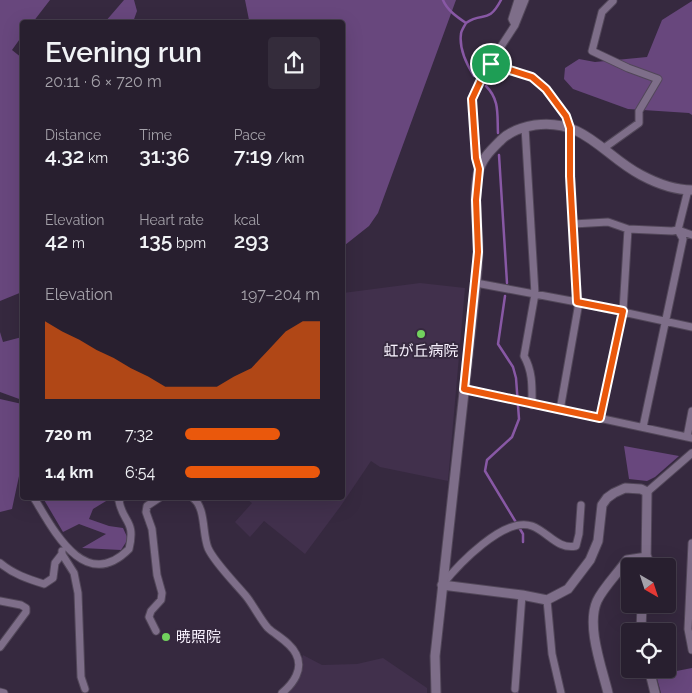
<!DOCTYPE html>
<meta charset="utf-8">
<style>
:root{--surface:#281f2f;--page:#342c3b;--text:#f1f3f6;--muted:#a5a2aa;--line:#443d4b;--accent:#ea580c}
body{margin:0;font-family:Raleway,"Noto Sans JP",sans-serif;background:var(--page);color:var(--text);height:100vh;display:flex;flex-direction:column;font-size:19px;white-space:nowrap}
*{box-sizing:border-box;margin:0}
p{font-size:16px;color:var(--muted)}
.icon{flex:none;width:28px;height:28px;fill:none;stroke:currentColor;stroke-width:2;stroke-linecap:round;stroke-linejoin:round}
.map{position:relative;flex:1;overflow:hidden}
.drawer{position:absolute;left:20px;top:20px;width:325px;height:480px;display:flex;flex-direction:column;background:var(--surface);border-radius:5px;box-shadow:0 5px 20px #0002,0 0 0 1px var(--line)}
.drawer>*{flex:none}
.needle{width:32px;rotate:141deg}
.fabs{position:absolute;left:621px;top:558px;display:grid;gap:10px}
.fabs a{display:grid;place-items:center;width:55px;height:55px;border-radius:5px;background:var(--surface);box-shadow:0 5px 20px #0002,0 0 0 1px var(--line);font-size:25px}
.pin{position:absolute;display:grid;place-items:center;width:42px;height:42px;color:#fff;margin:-21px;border:2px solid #fff;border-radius:50%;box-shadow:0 1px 5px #0007}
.round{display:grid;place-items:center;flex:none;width:52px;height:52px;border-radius:5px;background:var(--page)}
.overview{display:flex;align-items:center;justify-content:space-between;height:85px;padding:0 25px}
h1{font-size:28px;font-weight:600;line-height:38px}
.figures{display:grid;grid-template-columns:repeat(3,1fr);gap:8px;height:85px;padding:5px 25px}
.figures div{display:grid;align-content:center}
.figures b{font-size:21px;font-weight:600}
.figures small{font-size:14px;font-weight:400}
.figures p{font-size:14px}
.chart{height:140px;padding:10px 25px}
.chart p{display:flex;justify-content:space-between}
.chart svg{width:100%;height:90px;margin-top:5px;fill:var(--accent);opacity:.7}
ul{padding:0 25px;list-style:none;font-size:16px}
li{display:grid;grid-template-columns:80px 60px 1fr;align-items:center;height:38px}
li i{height:12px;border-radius:6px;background:var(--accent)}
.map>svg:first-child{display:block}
.built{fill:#41304c}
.green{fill:#68477d}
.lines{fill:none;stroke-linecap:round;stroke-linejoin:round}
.stream{stroke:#8858a5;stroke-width:2.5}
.minor-casing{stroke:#524759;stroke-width:9}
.tertiary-casing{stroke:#524759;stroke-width:11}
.minor{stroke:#7e6e89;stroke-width:7}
.tertiary{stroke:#7e6e89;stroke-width:9}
.route-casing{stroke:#fff;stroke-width:10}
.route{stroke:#ea580c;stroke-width:6}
.poi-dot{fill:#72d25e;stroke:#36293f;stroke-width:2}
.labels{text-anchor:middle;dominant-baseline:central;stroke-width:4;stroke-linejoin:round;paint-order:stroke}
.poi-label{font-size:15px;fill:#f8f2fe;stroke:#36293f}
</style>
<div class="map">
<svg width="692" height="693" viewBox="0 0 692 693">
<rect width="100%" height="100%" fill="#36293f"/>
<!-- built -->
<path class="built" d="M 420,283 L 465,288 L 448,481 L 380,467 L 371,461 L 340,507 L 305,554 L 264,521 L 250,537 L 235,522 L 252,503 L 245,498 L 342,498 L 343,293 Z
M 303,655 L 322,665 L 357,664 L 383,658 L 427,688 L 427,693 L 287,693 L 294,686 Z"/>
<!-- green -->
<path class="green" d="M 0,0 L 50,0 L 33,22 L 22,22 L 22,36 L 12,50 L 22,58 L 22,292 L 0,301 Z
M 124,0 L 134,0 L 137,11 L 133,22 L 105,22 Z
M 245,0 L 456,0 L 378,213 L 369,226 L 345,245 L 342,243 L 342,22 L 248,22 L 249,20 Z
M 692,1 L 692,115 L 689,113 L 628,109 L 573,89 L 564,79 L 565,68 L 579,59 L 595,62 L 647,57 L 662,20 Z
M 0,332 L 3,342 L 22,337 L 22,400 L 0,392 Z
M 0,399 L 22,404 L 22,462 L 12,509 L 0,512 Z
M 624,446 L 679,456 L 655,477 L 647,481 L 629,479 Z
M 43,498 L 111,498 L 93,509 L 89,519 L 109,526 L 123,528 L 128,539 L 121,550 L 82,548 L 106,534 L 79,524 L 63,532 Z
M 692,668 L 692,693 L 661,693 L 656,675 Z"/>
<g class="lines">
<!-- stream -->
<path class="stream" d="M 443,0 C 447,10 457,17 466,23 C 464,27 461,31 461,34 C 459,48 467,65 474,76
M 466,23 C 483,11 488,25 501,0
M 486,86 C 500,100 497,115 498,133
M 499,155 L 507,283
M 505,296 L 498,344 L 513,367 L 516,378 L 519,419 L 512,437 L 487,460 L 485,471 L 523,534 L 523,542
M 517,692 L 517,693"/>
<defs>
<path id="minor" d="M 515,25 L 512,19 L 518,0
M 491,64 L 532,77 L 545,89 L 566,116 L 570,128 L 571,176 L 578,308 L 560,410
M 525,127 L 535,294 L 524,356 C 533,372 532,387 532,405
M 604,148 L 639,123 L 639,111 L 658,79 L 628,68 L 592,51 L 602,12 L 613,1
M 479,169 L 476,158 L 472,99 L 485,71 L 515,25 L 525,0
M 573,224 L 608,222 L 628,229 L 672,231 L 678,230 L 692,235
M 476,283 L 577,302 L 692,327
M 464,389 L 692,438
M 600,418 L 623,311 L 628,229
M 643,427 L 683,239 L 678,230 L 688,190
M 687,437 L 692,411
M 647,492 L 692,453
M 34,498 C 54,531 85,593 129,549 C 136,520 123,523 119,501 L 121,498
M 193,498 C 206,508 202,533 208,548 C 214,562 236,584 246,596 C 254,606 260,619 268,628 C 277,636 291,643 296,654 C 304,669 293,684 282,693
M 692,543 L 688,629 L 692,650
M 62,554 L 74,573 L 78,593 L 81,677 L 85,689
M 0,563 C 13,574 28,579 44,584 L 53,578 L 55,563 L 62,554 L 62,551
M 442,585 C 458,565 504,516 532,526 C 548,532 558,550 576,546 L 579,534 L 581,505
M 547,600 L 552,654 L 561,693
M 0,601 L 21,605 L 26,608 L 26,612 L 0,647
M 156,631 L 149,617 L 151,611 L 161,600 L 162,593 L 157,575 L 152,529 L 146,512 L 147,506 L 159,498
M 515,689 L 522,595
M 0,692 L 4,693"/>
<path id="tertiary" d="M 442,585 L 522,595 L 547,600 L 568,589 L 590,560 L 598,541 L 602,505 L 607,498 L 614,493 L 625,488 L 641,489 L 647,492 L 646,566
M 641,631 L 642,604
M 649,669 L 655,693
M 436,693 L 435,656 L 476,283 C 477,272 478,261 478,249 C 478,224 473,198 478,174 C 481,159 491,150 501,140 C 510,131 523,127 535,125 C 584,118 604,156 641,175 C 656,183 675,190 692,190
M 608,693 C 602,668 586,626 597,601 C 603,588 618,573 627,560 L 647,557"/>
</defs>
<!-- minor casing -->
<use href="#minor" class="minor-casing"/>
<!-- tertiary casing -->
<use href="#tertiary" class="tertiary-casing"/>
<!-- minor -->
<use href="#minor" class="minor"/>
<!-- tertiary -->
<use href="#tertiary" class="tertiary"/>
</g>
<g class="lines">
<defs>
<path id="route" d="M 491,64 L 532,77 L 546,89 L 566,116 L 570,128 L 570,176 L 577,302 L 623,311 L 600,418 L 464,389 L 478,252 L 476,200 L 479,169 L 476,158 L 472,99 L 485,71 Z"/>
</defs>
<!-- route casing -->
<use href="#route" class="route-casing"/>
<!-- route -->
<use href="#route" class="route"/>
</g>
<!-- markers -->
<g class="poi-dot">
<circle cx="421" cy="334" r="5"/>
<circle cx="166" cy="637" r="5"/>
</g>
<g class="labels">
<!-- poi labels -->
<g class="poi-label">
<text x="421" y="351">虹が丘病院</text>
<text x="176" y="637" text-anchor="start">暁照院</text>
</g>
</g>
</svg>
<div class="fabs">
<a><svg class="needle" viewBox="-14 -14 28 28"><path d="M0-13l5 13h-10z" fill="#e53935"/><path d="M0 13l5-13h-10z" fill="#a5a2aa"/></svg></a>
<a><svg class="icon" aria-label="locate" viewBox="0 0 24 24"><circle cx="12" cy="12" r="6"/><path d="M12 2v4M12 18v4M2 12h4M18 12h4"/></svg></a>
</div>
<div class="pin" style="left:491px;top:64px;background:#1e9e55"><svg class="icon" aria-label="arrive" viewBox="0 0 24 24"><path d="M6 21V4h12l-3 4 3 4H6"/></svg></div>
<section class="drawer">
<div class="overview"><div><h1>Evening run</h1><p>20:11 · 6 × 720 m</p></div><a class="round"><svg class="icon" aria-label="share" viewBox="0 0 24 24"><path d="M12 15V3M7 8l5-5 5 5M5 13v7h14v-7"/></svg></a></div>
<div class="figures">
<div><p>Distance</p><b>4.32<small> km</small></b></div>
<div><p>Time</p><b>31:36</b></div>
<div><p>Pace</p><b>7:19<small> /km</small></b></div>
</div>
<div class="figures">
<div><p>Elevation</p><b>42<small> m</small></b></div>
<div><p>Heart rate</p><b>135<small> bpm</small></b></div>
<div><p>kcal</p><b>293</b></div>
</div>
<div class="chart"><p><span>Elevation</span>197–204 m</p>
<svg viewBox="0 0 160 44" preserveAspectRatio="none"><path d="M0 44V6L10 11L20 15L30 20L40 24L50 29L60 33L70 38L80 38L90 38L100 38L110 33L120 29L130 20L140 11L150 6L160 6V44z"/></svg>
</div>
<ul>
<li><b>720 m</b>7:32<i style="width:70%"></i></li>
<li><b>1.4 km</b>6:54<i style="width:100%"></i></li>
</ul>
</section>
</div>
